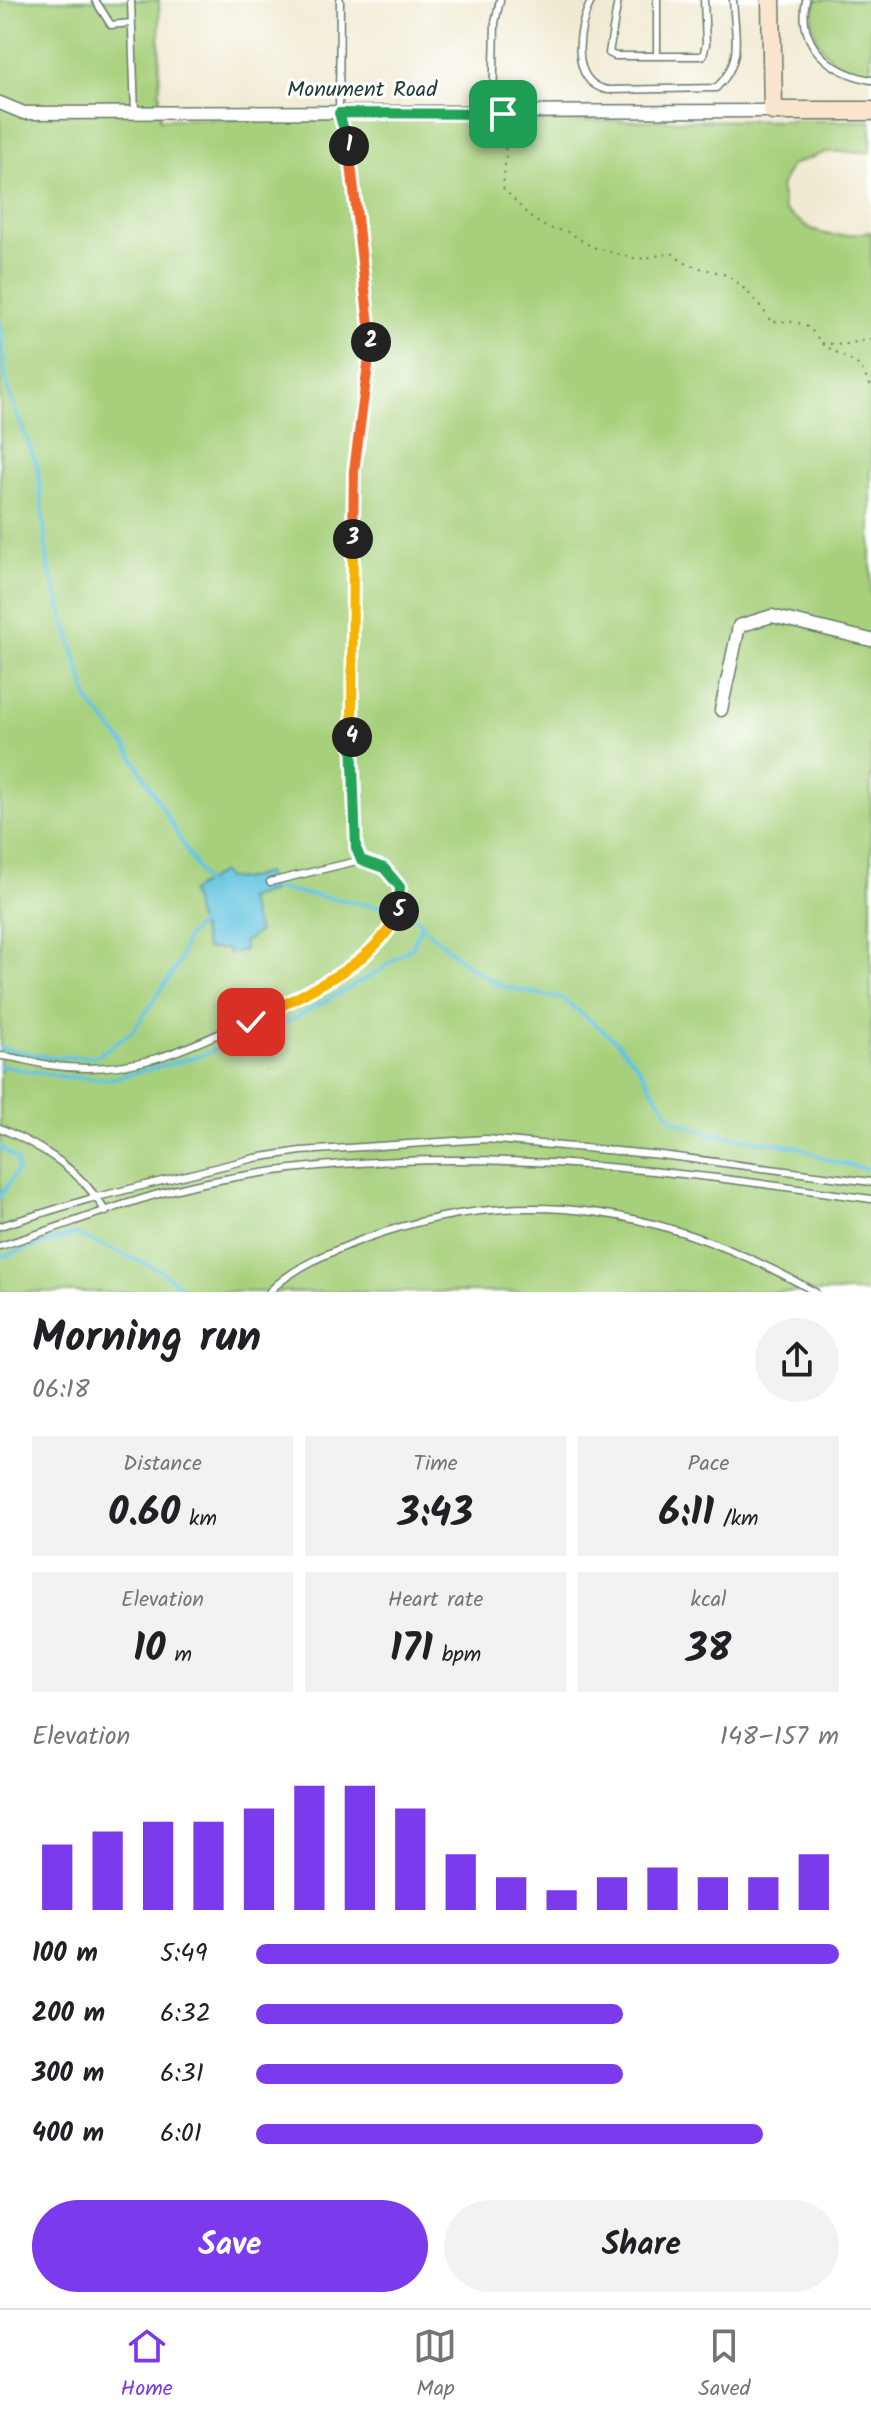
<!DOCTYPE html>
<meta charset="utf-8">
<style>
:root{--surface:#fff;--page:#f2f2f2;--text:#202124;--muted:#757577;--line:#e0e0e0;--accent:#7c3aed}
body{margin:0;font-family:Kalam,sans-serif;background:var(--page);color:var(--text);height:100vh;display:flex;flex-direction:column;font-size:30px;white-space:nowrap}
*{box-sizing:border-box;margin:0}
p{font-size:26px;color:var(--muted)}
.icon{flex:none;width:44px;height:44px;fill:none;stroke:currentColor;stroke-width:2;stroke-linecap:round;stroke-linejoin:round}
.map{position:relative;height:1292px;overflow:hidden}
.side{display:flex;flex-direction:column;background:var(--surface);flex:1}
.side>*{flex:none}
.pin{position:absolute;display:grid;place-items:center;width:68px;height:68px;color:#fff;margin:-34px;border-radius:16px;box-shadow:0 4px 12px #0006}
.km{position:absolute;width:40px;height:40px;margin:-20px;border-radius:50%;background:#222;color:#fff;font-size:22px;line-height:40px;text-align:center}
.round{display:grid;place-items:center;flex:none;width:84px;height:84px;border-radius:42px;background:var(--page)}
.head{display:flex;align-items:center;justify-content:space-between;height:136px;padding:0 32px}
h1{font-size:44px;font-weight:700;line-height:60px}
.figures{display:grid;grid-template-columns:repeat(3,1fr);gap:12px;height:136px;padding:8px 32px}
.figures div{display:grid;align-content:center;border-radius:0px;background:var(--page);text-align:center}
.figures b{font-size:40px;font-weight:700}
.figures small{font-size:22px;font-weight:400}
.figures p{font-size:22px}
.chart{height:224px;padding:16px 32px}
.chart p{display:flex;justify-content:space-between}
.chart svg{width:100%;height:144px;margin-top:8px;stroke:var(--accent);stroke-width:6}
.action{display:flex;gap:16px;margin-top:auto;padding:16px 32px}
.action a{flex:1;height:92px;border-radius:48px;background:var(--accent);color:#fff;font-size:32px;font-weight:700;line-height:92px;text-align:center}
.action a+a{background:var(--page);color:var(--text)}
ul{padding:0 32px;list-style:none;font-size:26px}
li{display:grid;grid-template-columns:128px 96px 1fr;align-items:center;height:60px}
li i{height:20px;border-radius:10px;background:var(--accent)}
.dock{display:flex;justify-content:space-around;align-items:center;height:112px;border-top:2px solid var(--line);background:var(--surface);font-size:22px;color:var(--muted)}
.dock a{display:grid;justify-items:center;gap:4px}
.dock .current{color:var(--accent)}
.map>svg:first-child{display:block}
.green{fill:#a7d07c;stroke:#638658;stroke-width:2}
.water{fill:#62c4e0;stroke:#40808a;stroke-width:2}
.lines{fill:none;stroke-linecap:round;stroke-linejoin:round}
.stream{stroke:#62c4e0;stroke-width:4}
.lane-casing{stroke:#687a6b;stroke-width:9}
.street-casing{stroke:#687a6b;stroke-width:15}
.secondary-casing{stroke:#687a6b;stroke-width:21}
.path{stroke:#687a6b;stroke-width:2;stroke-dasharray:2 6;stroke-linecap:butt}
.lane{stroke:#fff;stroke-width:6}
.street{stroke:#fff;stroke-width:12}
.secondary{stroke:#fce5cf;stroke-width:18}
.split-1-casing{stroke:#fff;stroke-width:16}
.split-2-casing{stroke:#fff;stroke-width:16}
.split-3-casing{stroke:#fff;stroke-width:16}
.split-4-casing{stroke:#fff;stroke-width:16}
.split-5-casing{stroke:#fff;stroke-width:16}
.split-6-casing{stroke:#fff;stroke-width:16}
.split-1{stroke:#22a559;stroke-width:10}
.split-2{stroke:#f0652b;stroke-width:10}
.split-3{stroke:#f0652b;stroke-width:10}
.split-4{stroke:#f5b400;stroke-width:10}
.split-5{stroke:#22a559;stroke-width:10}
.split-6{stroke:#f5b400;stroke-width:10}
.labels{text-anchor:middle;dominant-baseline:central;stroke-width:6;stroke-linejoin:round;paint-order:stroke}
.street-label{font-size:22px;fill:#1f3d34;stroke:#fff}
</style>
<div class="map">
<svg width="871" height="1292" viewBox="0 0 871 1292">
<rect width="100%" height="100%" fill="#fff"/>
<filter id="ink" filterUnits="userSpaceOnUse"><feTurbulence type="fractalNoise" baseFrequency=".0125" numOctaves="2"/><feDisplacementMap in="SourceGraphic" scale="16" xChannelSelector="R" yChannelSelector="G"/><feConvolveMatrix kernelMatrix="1 2 1 2 8 2 1 2 1" color-interpolation-filters="sRGB"/></filter>
<filter id="wash" filterUnits="userSpaceOnUse"><feTurbulence type="fractalNoise" baseFrequency=".006" numOctaves="4" result="noise"/><feDisplacementMap in="SourceGraphic" scale="32" xChannelSelector="R" yChannelSelector="G"/><feGaussianBlur stdDeviation="1.8" result="paint"/><feColorMatrix in="noise" values="0 0 0 0 0 0 0 0 0 0 0 0 0 0 0 0 0 1.4 0 .05"/><feComposite in="paint" operator="in"/></filter>
<g filter="url(#wash)">
<rect width="100%" height="100%" fill="#f1ead2"/>
<!-- green -->
<path class="green" d="M 0,0 L 159,0 L 160,119 L 871,121 L 871,152 L 826,152 L 791,165 L 780,187 L 784,210 C 820,237 826,239 871,232 L 871,1292 L 0,1292 Z
M 816,0 L 871,0 L 871,74 C 834,74 802,37 816,0 Z"/>
<!-- water -->
<path class="water" d="M 221,872 L 225,877 L 242,880 L 266,873 L 272,891 L 247,899 L 258,932 L 243,943 L 244,950 L 229,954 L 227,949 L 206,949 L 190,892 Z"/>
<g class="lines">
<!-- stream -->
<path class="stream" d="M 0,324 L 7,388 L 38,468 L 48,565 L 89,701 L 129,750 L 206,884
M 265,887 L 388,908
M 421,925 L 467,965 L 501,986 L 563,999 L 615,1040 L 638,1066 L 672,1119 L 707,1133 L 798,1147 L 831,1161 L 871,1170
M 0,1048 L 52,1058 L 97,1056 L 133,1031 L 179,963 L 186,938 L 202,921
M 0,1066 L 65,1077 L 111,1079 L 200,1056 L 293,1019 L 376,973 L 413,946 L 422,922 L 410,914
M 0,1147 L 17,1160 L 18,1169 L 0,1197
M 0,1257 L 75,1234 L 160,1270 L 187,1292"/>
</g>
</g>
<g filter="url(#ink)">
<g class="lines">
<defs>
<path id="lane" d="M 95,0 L 111,25 L 131,23
M 131,0 L 135,113
M 592,0 C 577,26 569,84 608,90 L 716,88 C 744,62 735,36 733,0
M 618,0 L 609,53 L 615,56 L 703,56 L 706,44 L 704,0
M 657,0 L 657,56
M 806,0 C 797,46 830,72 871,80
M 493,112 L 495,23 L 500,0
M 270,882 L 361,860
M 0,1056 C 17,1057 31,1062 48,1065 C 81,1070 118,1068 150,1060 C 197,1048 518,913 361,860 L 356,848 L 351,632 L 354,471 L 372,332 L 347,130 L 339,113 L 340,0
M 0,1128 C 43,1147 81,1170 106,1212
M 0,1226 L 89,1199 L 255,1158 L 301,1151 L 486,1139 L 661,1155 L 871,1182
M 0,1246 C 69,1225 137,1196 208,1182 C 430,1139 650,1167 871,1199
M 269,1292 C 294,1266 331,1252 364,1239 C 524,1180 670,1209 815,1292"/>
<path id="street" d="M 0,103 L 24,113 L 773,111
M 721,710 L 739,626 L 772,616 L 871,640"/>
<path id="secondary" d="M 771,0 L 773,111 L 871,111"/>
</defs>
<!-- lane casing -->
<use href="#lane" class="lane-casing"/>
<!-- street casing -->
<use href="#street" class="street-casing"/>
<!-- secondary casing -->
<use href="#secondary" class="secondary-casing"/>
<!-- path -->
<path class="path" d="M 503,124 L 506,154 L 503,188 L 532,219 L 548,228 L 568,232 L 592,247 L 638,259 L 672,253 C 688,269 702,267 723,274 C 739,280 763,307 771,322 C 796,321 807,320 821,343 L 842,345 L 871,339
M 822,344 L 860,366 L 871,387"/>
<!-- lane -->
<use href="#lane" class="lane"/>
<!-- street -->
<use href="#street" class="street"/>
<!-- secondary -->
<use href="#secondary" class="secondary"/>
</g>
</g>
<g class="lines" filter="url(#ink)">
<defs>
<path id="split-1" d="M 349,146 L 339,113 L 503,114"/>
<path id="split-2" d="M 349,146 L 371,342"/>
<path id="split-3" d="M 353,539 L 354,471 L 371,342"/>
<path id="split-4" d="M 352,737 L 353,539"/>
<path id="split-5" d="M 352,737 L 356,848 L 361,860 L 384,868 L 400,887 L 399,911"/>
<path id="split-6" d="M 251,1022 C 300,994 376,966 399,911"/>
</defs>
<!-- split-1 casing -->
<use href="#split-1" class="split-1-casing"/>
<!-- split-2 casing -->
<use href="#split-2" class="split-2-casing"/>
<!-- split-3 casing -->
<use href="#split-3" class="split-3-casing"/>
<!-- split-4 casing -->
<use href="#split-4" class="split-4-casing"/>
<!-- split-5 casing -->
<use href="#split-5" class="split-5-casing"/>
<!-- split-6 casing -->
<use href="#split-6" class="split-6-casing"/>
<!-- split-1 -->
<use href="#split-1" class="split-1"/>
<!-- split-2 -->
<use href="#split-2" class="split-2"/>
<!-- split-3 -->
<use href="#split-3" class="split-3"/>
<!-- split-4 -->
<use href="#split-4" class="split-4"/>
<!-- split-5 -->
<use href="#split-5" class="split-5"/>
<!-- split-6 -->
<use href="#split-6" class="split-6"/>
</g>
<g class="labels">
<!-- street labels -->
<g class="street-label">
<text x="362" y="90">Monument Road</text>
</g>
</g>
</svg>
<div class="pin" style="left:503px;top:114px;background:#1e9e55"><svg class="icon" aria-label="arrive" viewBox="0 0 24 24"><path d="M6 21V4h12l-3 4 3 4H6"/></svg></div>
<div class="pin" style="left:251px;top:1022px;background:#d93025"><svg class="icon" aria-label="check" viewBox="0 0 24 24"><path d="M5 12l5 5 9-10"/></svg></div>
<b class="km" style="left:349px;top:146px">1</b>
<b class="km" style="left:371px;top:342px">2</b>
<b class="km" style="left:353px;top:539px">3</b>
<b class="km" style="left:352px;top:737px">4</b>
<b class="km" style="left:399px;top:911px">5</b>
</div>
<section class="side">
<div class="head"><div><h1>Morning run</h1><p>06:18</p></div><a class="round"><svg class="icon" aria-label="share" viewBox="0 0 24 24"><path d="M12 15V3M7 8l5-5 5 5M5 13v7h14v-7"/></svg></a></div>
<div class="figures">
<div><p>Distance</p><b>0.60<small> km</small></b></div>
<div><p>Time</p><b>3:43</b></div>
<div><p>Pace</p><b>6:11<small> /km</small></b></div>
</div>
<div class="figures">
<div><p>Elevation</p><b>10<small> m</small></b></div>
<div><p>Heart rate</p><b>171<small> bpm</small></b></div>
<div><p>kcal</p><b>38</b></div>
</div>
<div class="chart"><p><span>Elevation</span>148–157 m</p>
<svg viewBox="0 0 160 44" preserveAspectRatio="none"><path d="M5 44V24M15 44V20M25 44V17M35 44V17M45 44V13M55 44V6M65 44V6M75 44V13M85 44V27M95 44V34M105 44V38M115 44V34M125 44V31M135 44V34M145 44V34M155 44V27"/></svg>
</div>
<ul>
<li><b>100 m</b>5:49<i style="width:100%"></i></li>
<li><b>200 m</b>6:32<i style="width:63%"></i></li>
<li><b>300 m</b>6:31<i style="width:63%"></i></li>
<li><b>400 m</b>6:01<i style="width:87%"></i></li>
</ul>
<div class="action"><a>Save</a><a>Share</a></div>
</section>
<nav class="dock">
<a class="current"><svg class="icon" aria-label="home" viewBox="0 0 24 24"><path d="M3 11l9-7 9 7M6 9v11h12V9"/></svg>Home</a>
<a><svg class="icon" aria-label="map" viewBox="0 0 24 24"><path d="M3 6l6-2 6 2 6-2v14l-6 2-6-2-6 2zM9 4v14M15 6v14"/></svg>Map</a>
<a><svg class="icon" aria-label="saved" viewBox="0 0 24 24"><path d="M7 4h10v16l-5-4-5 4z"/></svg>Saved</a>
</nav>
